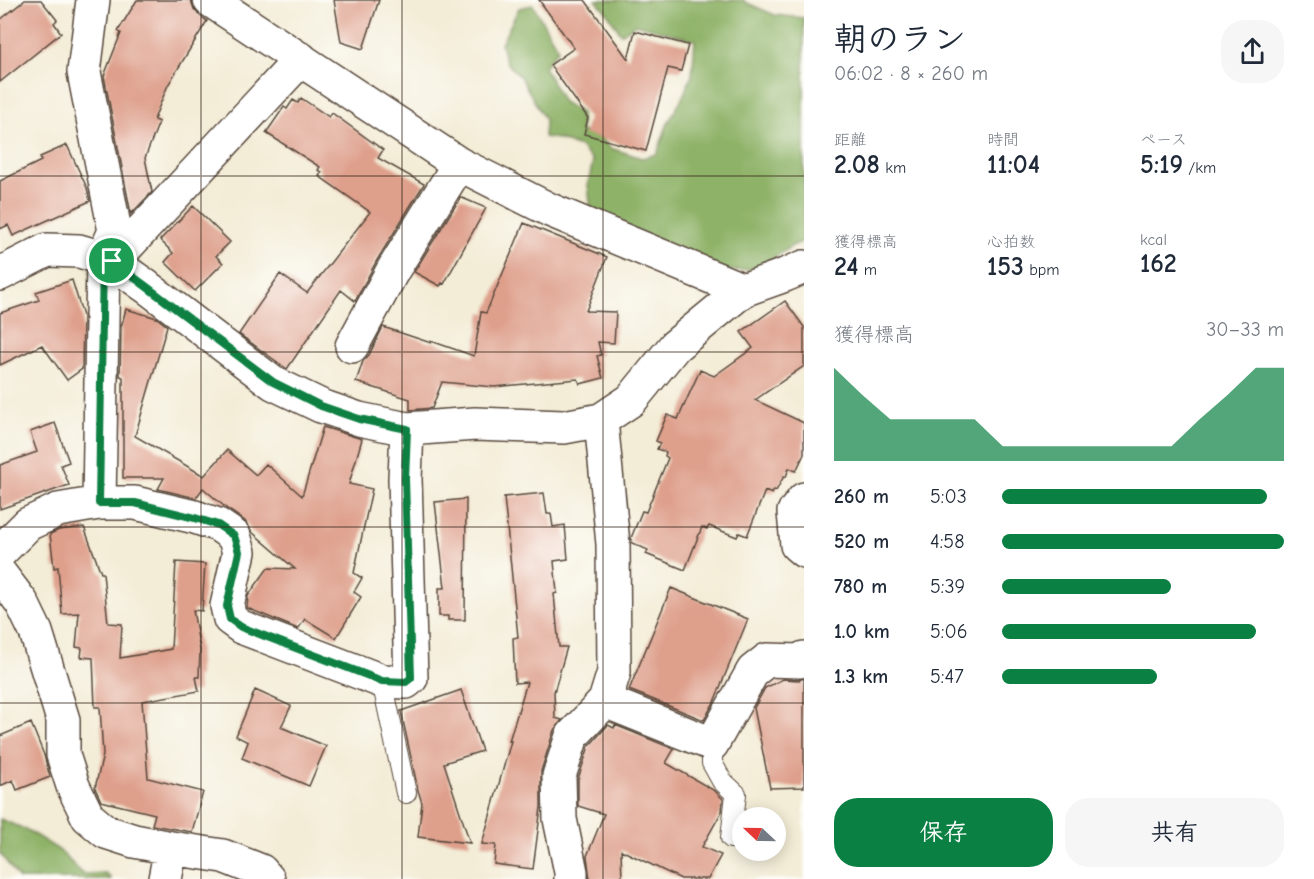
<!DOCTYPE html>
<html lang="ja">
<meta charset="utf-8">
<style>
:root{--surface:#fff;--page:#f6f6f7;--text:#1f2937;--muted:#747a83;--accent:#0b8043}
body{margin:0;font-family:"Comic Neue","Klee One",sans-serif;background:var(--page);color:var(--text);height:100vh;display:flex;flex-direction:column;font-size:22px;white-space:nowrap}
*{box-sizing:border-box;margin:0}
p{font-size:20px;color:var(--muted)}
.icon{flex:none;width:33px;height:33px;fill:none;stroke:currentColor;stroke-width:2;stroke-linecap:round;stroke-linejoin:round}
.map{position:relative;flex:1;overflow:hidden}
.panel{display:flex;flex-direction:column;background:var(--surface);width:510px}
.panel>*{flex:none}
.needle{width:39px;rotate:292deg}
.tools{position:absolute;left:732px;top:807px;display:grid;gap:12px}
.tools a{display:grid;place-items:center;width:54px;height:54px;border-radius:50%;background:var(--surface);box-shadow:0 3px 15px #0003;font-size:30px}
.pin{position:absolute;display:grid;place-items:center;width:51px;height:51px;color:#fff;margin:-26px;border:3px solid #fff;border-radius:50%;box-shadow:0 2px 6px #0007}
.round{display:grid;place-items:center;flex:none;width:63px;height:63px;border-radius:24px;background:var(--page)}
.head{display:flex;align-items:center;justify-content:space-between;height:102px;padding:0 30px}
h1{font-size:33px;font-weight:800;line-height:45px}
.figures{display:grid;grid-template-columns:repeat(3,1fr);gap:9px;height:102px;padding:6px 30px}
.figures div{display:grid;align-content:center}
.figures b{font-size:26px;font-weight:800}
.figures small{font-size:16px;font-weight:400}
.figures p{font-size:16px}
.chart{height:168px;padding:12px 30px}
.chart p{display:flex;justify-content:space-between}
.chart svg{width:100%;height:108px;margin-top:6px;fill:var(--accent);opacity:.7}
.button{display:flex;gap:12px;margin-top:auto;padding:12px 30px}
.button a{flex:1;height:69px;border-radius:24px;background:var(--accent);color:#fff;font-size:24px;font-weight:800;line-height:69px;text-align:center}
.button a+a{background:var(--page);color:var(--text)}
ul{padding:0 30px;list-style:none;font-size:20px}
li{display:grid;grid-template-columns:96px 72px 1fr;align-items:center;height:45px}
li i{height:15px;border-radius:8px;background:var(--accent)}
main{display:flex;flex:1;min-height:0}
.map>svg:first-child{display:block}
.forest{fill:#8eb267;stroke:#646e42;stroke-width:1.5}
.building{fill:#de9f8b}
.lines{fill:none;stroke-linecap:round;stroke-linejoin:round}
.lane-casing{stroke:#57473a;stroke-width:22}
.street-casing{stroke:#57473a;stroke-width:36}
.lane{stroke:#fff;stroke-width:20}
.street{stroke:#fff;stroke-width:33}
.route-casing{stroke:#fff;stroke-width:12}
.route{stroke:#0b8043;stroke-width:8}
.grid{fill:none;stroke:#3b2a1e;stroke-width:1.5;stroke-opacity:0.55}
</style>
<main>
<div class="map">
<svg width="804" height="879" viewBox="0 0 804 879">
<rect width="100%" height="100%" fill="#fdfcf7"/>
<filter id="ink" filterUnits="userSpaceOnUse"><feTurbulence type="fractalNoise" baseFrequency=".0167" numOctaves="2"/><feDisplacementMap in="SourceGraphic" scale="12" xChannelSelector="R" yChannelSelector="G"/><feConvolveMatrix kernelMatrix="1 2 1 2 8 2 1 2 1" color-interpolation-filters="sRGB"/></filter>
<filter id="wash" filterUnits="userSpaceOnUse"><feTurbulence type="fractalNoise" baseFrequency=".008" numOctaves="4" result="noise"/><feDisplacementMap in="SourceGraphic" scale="24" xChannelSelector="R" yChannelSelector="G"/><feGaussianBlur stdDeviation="1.35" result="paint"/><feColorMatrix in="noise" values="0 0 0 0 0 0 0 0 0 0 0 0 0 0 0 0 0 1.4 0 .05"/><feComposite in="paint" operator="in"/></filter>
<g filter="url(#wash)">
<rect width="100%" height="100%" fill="#f3ecd6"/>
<!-- forest -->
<path class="forest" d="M 596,0 L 743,0 L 747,3 L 775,15 L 804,18 L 804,241 L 792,246 L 757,269 L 729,271 L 591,212 L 588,184 L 593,161 L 580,147 L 558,139 L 544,137 L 545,120 L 521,78 L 506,62 L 501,44 L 519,8 L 533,5 L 558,49 L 544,67 L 563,102 L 581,113 L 581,131 L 602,139 L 610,148 L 642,158 L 657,154 L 667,125 L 683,96 L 692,75 L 695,40 L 636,24 L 621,34 L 608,14 Z
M 0,819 L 27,830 L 59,850 L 83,874 L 106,873 L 111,879 L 19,879 L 2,856 L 0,854 Z"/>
<g id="blocks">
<!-- building -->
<path class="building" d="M 25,0 L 41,0 L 57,20 L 54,23 L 61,33 L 0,82 L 0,20 Z
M 137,0 L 191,0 L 194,9 L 200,16 L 207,21 L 168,85 L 156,114 L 154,120 L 159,122 L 145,158 L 152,192 L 131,214 L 104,76 L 121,33 L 118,31 Z
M 334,0 L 379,0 L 363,49 L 341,42 Z
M 539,0 L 585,0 L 628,59 L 635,31 L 688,45 L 681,71 L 668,68 L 646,151 L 584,134 L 588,118 L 550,65 L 574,48 Z
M 301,98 L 329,117 L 332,113 L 383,150 L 378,158 L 424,184 L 377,260 L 355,301 L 341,290 L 287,369 L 239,334 L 280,274 L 307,293 L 370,212 L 319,176 L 322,172 L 318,170 L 320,167 L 266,133 L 284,107 L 287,109 L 293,100 L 298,103 Z
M 67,145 L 87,188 L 90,201 L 13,236 L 8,225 L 0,229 L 0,181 L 41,161 L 40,157 Z
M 460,197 L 486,208 L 444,284 L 442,283 L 440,286 L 414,272 L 457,203 L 458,203 Z
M 193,206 L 230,242 L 216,256 L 223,263 L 195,291 L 165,262 L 173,253 L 160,240 Z
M 524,223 L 607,257 L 586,311 L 616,312 L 614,343 L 598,342 L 601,355 L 597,356 L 603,378 L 580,384 L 578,379 L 494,387 L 442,382 L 432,408 L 410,410 L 410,399 L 356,382 L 363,361 L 369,355 L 383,327 L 431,343 L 431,341 L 474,356 L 481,312 L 486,313 Z
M 72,280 L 83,316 L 82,369 L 67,380 L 42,345 L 0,365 L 0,313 L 39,300 L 36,292 Z
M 785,301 L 804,327 L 804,366 L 755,400 L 804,423 L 804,454 L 796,471 L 789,468 L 786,477 L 784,476 L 776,491 L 774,490 L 772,494 L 765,491 L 747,536 L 739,533 L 737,537 L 709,526 L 707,529 L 702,527 L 685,570 L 646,554 L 648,550 L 632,543 L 631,538 L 642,511 L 646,512 L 668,458 L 665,456 L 666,452 L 657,449 L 660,443 L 656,441 L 667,415 L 678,419 L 700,370 L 714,376 L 753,348 L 741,332 Z
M 126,309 L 157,318 L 167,326 L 135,436 L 204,476 L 227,450 L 256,475 L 266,464 L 302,496 L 323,427 L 362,439 L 349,484 L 372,489 L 354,573 L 362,578 L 354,592 L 361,597 L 336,638 L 305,619 L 298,629 L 247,608 L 248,596 L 268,568 L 295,569 L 252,532 L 245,521 L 226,508 L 203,488 L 196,498 L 158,489 L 164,478 L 123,478 L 123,377 L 120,376 L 121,327 Z
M 55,423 L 69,462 L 61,465 L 69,485 L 0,509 L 0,465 L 37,452 L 30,432 Z
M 544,493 L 547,514 L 551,514 L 553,527 L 565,525 L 568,559 L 554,561 L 557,593 L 554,594 L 559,647 L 567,647 L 554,692 L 555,718 L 562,720 L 554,730 L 541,771 L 541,807 L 533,869 L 494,864 L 496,845 L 482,844 L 511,741 L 509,741 L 527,682 L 515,683 L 513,638 L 518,637 L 504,497 Z
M 466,499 L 465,620 L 448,620 L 448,616 L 439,616 L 439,588 L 445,588 L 435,502 Z
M 84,527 L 101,573 L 103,573 L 108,623 L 122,624 L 120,658 L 171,649 L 176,562 L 205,564 L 202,611 L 193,610 L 200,650 L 199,677 L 196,677 L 199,691 L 142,701 L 148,778 L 203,792 L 192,832 L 152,825 L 155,814 L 101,801 L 95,788 L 103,755 L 100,707 L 95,707 L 93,658 L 81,657 L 82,648 L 76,647 L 79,613 L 62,614 L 58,567 L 54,568 L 50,534 L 59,530 Z
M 671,588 L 748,619 L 714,702 L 704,720 L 629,690 Z
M 804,678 L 804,787 L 770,788 L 754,708 L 765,688 L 783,679 L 799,680 Z
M 255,690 L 291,706 L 281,727 L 326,746 L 309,786 L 242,758 L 248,742 L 236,736 Z
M 461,690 L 482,751 L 444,763 L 470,843 L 418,837 L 422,803 L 418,790 L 401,711 Z
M 31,723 L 44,755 L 50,777 L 17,790 L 13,780 L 0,786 L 0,736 Z
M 608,725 L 614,728 L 615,725 L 674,749 L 666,763 L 715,791 L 723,799 L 722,811 L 702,847 L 721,855 L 708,879 L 681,879 L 621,850 L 622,879 L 590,879 L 587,856 L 604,814 L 578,806 L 578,779 L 589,746 Z"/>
</g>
</g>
<g filter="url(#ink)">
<use href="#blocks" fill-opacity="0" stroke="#57473a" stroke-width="1.5"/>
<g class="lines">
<defs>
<path id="lane" d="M 382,681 L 406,793
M 712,744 L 712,763 L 722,781 L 736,794 L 731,838"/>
<path id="street" d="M 93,0 L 84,72 L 115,231 L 103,258 L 99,503
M 210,0 L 459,164 L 550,210 L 743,290
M 112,262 L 301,59
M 0,274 L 47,250 L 79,251 L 103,258 L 112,262 L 147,287 L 273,383 L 321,406 L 359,419 L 407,429 L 475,424 L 564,427 L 601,420 L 631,400 L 675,346 L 743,290 L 785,275 L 804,267
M 352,346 L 393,270 L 459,164
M 804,499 L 794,512 L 797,545 L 804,551
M 0,552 L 28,524 L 58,510 L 99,503 L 135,503 L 195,517 L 218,525 L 234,536 L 239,552 L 227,606 L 230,619 L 241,627 L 382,681 L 406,682 L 411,678 L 405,479 L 407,429
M 0,574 L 22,603 L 36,632 L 63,720 L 63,755 L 73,786 L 88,817 L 106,832 L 134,841 L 171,848 L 223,856 L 261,871 L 268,879
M 605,701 L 712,744 L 753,671 L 767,660 L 800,661 L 804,658
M 165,879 L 171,848
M 571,879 L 571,872 L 560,819 L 559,776 L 572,736 L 605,701 L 614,672 L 613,544 L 601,420"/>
</defs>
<!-- lane casing -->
<use href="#lane" class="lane-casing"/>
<!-- street casing -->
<use href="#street" class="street-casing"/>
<!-- lane -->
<use href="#lane" class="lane"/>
<!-- street -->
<use href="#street" class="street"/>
</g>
</g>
<g class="lines" filter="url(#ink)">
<defs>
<path id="route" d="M 103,258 L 112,261 L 147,287 L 273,382 L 321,406 L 359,419 L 407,429 L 405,479 L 411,678 L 406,682 L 382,681 L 241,627 L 230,619 L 227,606 L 239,552 L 234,536 L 218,525 L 195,518 L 135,503 L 99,503 Z"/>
</defs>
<!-- route casing -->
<use href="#route" class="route-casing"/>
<!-- route -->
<use href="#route" class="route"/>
</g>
<!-- grid -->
<path class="grid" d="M 201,0 L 201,879M 402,0 L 402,879M 603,0 L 603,879M 0,176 L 804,176M 0,352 L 804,352M 0,527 L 804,527M 0,703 L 804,703"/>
</svg>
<div class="tools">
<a><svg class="needle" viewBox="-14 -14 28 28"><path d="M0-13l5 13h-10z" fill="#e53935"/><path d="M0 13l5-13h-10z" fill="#747a83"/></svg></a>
</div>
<div class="pin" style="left:112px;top:261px;background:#1e9e55"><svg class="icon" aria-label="arrive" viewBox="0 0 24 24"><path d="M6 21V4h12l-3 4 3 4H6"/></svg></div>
</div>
<section class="panel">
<div class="head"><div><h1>朝のラン</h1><p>06:02 · 8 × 260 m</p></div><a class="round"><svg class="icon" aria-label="share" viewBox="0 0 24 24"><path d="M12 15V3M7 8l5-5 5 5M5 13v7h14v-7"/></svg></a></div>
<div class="figures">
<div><p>距離</p><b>2.08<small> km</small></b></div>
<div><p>時間</p><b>11:04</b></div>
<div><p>ペース</p><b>5:19<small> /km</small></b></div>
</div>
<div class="figures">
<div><p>獲得標高</p><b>24<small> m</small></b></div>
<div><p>心拍数</p><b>153<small> bpm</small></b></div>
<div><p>kcal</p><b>162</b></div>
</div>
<div class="chart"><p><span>獲得標高</span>30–33 m</p>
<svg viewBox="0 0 160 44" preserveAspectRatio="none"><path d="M0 44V6L10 17L20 27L30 27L40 27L50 27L60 38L70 38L80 38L90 38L100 38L110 38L120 38L130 27L140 17L150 6L160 6V44z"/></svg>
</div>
<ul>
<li><b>260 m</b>5:03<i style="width:94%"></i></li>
<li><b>520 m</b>4:58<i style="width:100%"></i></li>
<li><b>780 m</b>5:39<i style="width:60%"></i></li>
<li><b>1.0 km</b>5:06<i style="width:90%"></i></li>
<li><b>1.3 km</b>5:47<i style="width:55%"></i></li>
</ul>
<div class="button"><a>保存</a><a>共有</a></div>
</section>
</main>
